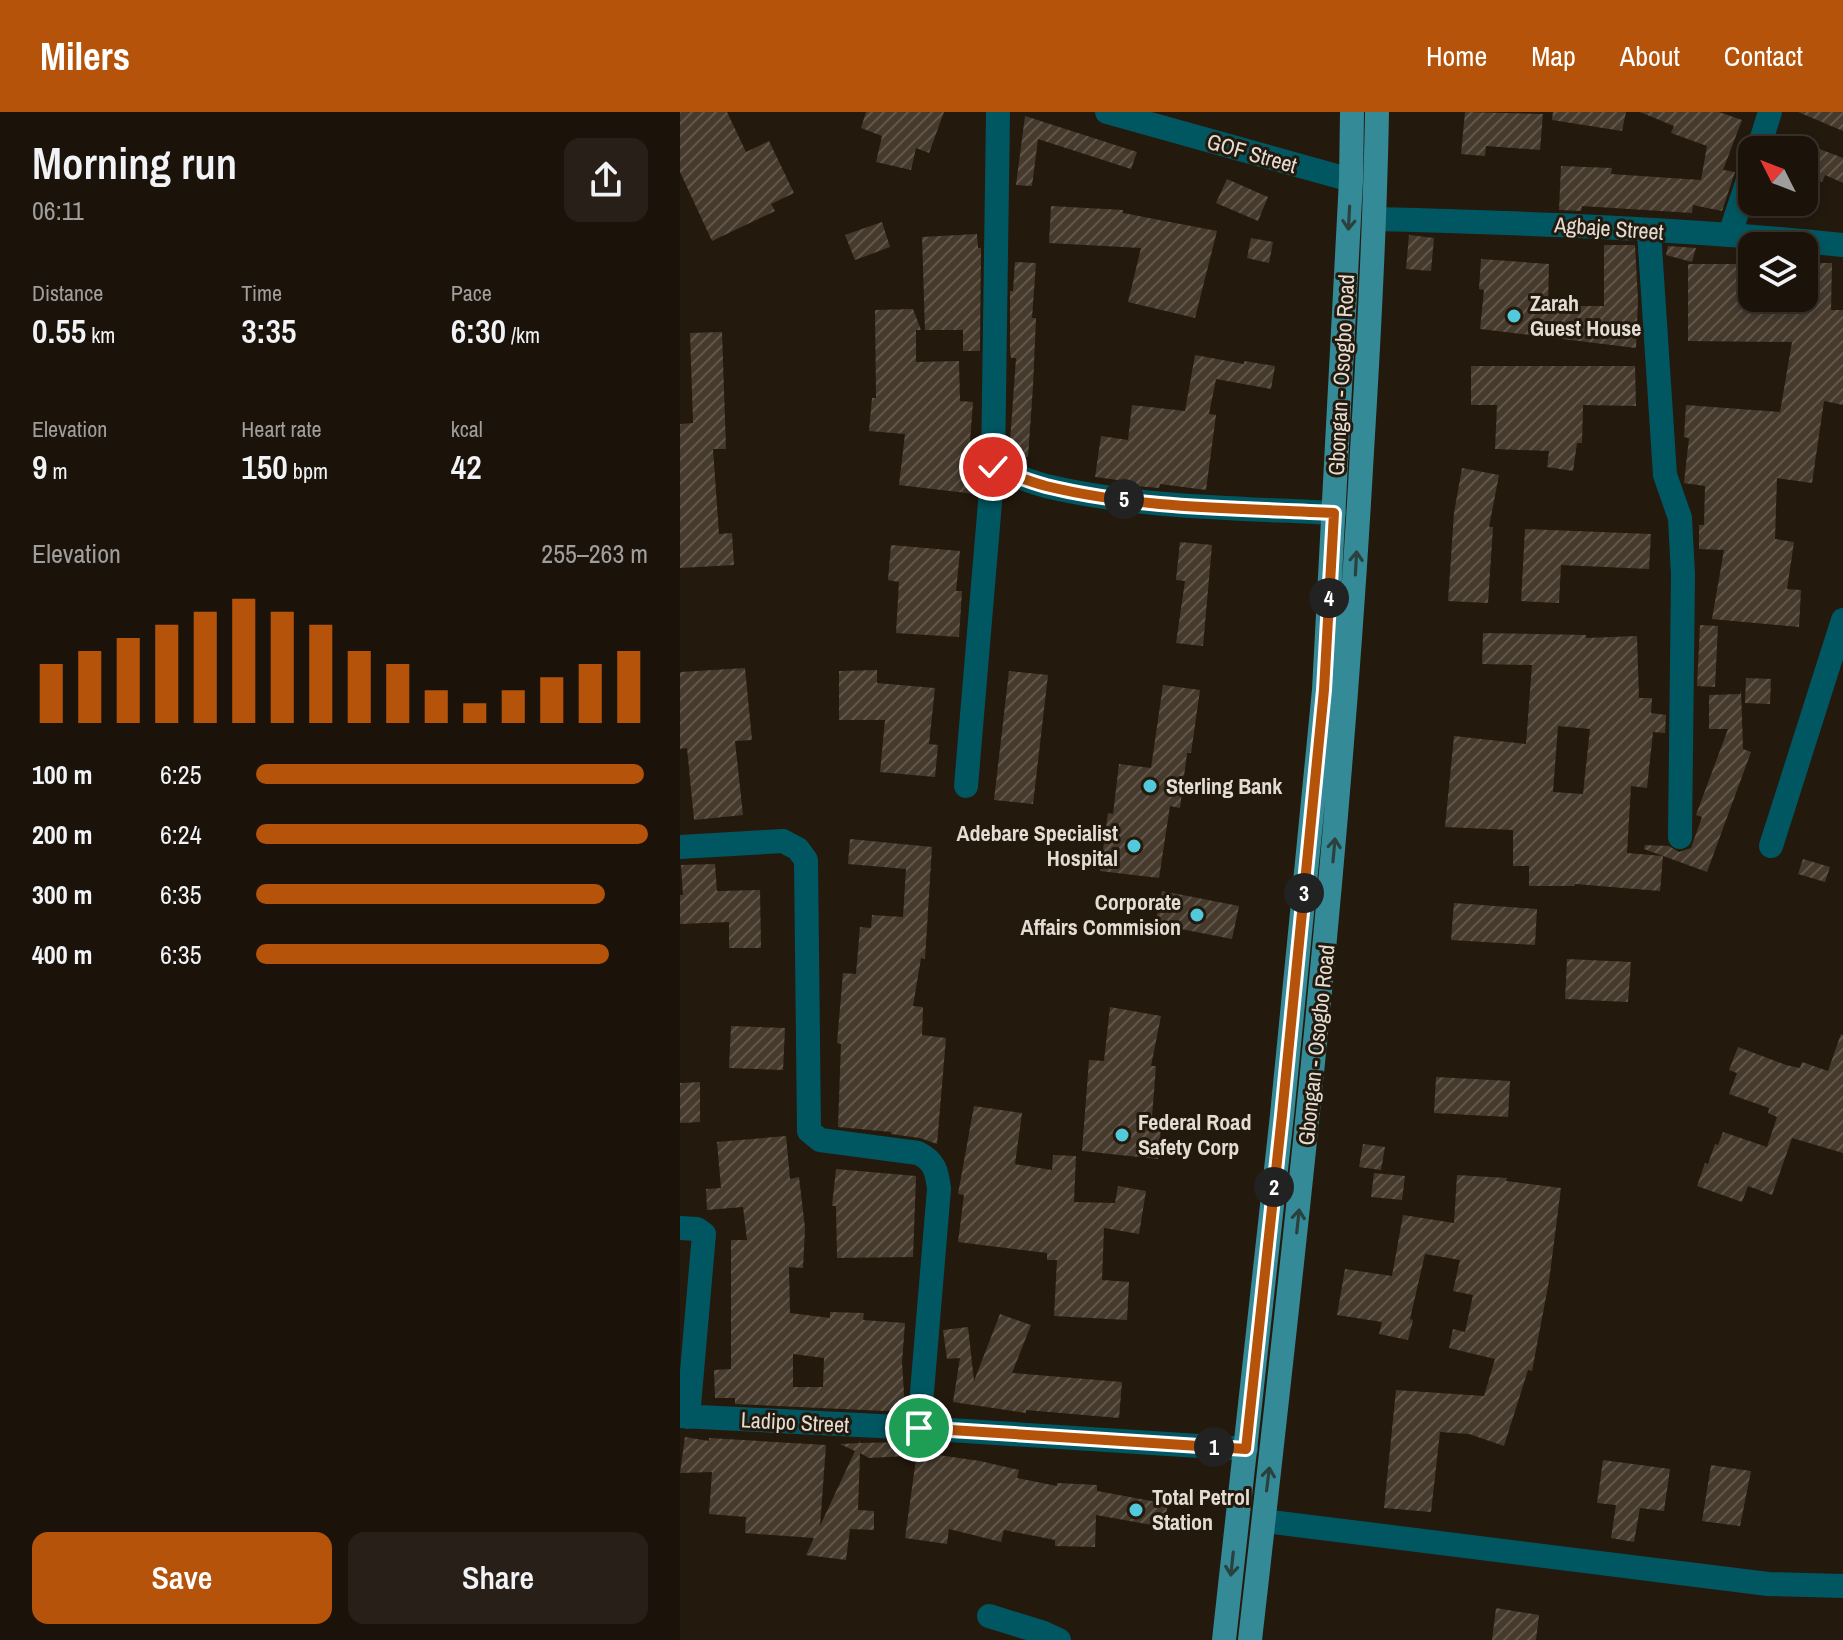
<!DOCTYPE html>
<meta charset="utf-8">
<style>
:root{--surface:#1b130a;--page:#282018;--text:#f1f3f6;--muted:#a09e9c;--line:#39322b;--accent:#b45309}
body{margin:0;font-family:"Archivo Narrow",sans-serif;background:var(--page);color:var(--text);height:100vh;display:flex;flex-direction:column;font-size:30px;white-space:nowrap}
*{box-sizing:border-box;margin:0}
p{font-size:26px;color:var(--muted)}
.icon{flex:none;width:44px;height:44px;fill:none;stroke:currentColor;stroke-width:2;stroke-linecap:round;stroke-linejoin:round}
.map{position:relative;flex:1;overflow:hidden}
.side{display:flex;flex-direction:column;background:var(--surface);width:680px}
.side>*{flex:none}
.needle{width:52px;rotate:312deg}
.tools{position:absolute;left:1058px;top:24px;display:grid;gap:16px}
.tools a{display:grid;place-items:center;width:80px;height:80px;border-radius:16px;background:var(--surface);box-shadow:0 4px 12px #0003,0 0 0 2px var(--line);font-size:40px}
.pin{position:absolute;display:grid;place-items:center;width:68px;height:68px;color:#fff;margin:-34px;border:4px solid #fff;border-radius:50%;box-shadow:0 2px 8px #0007}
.km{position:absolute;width:40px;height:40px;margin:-20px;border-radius:50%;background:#222;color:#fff;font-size:22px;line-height:40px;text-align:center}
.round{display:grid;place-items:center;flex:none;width:84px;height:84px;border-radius:16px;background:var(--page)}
.head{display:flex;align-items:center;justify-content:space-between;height:136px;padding:0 32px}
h1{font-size:44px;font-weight:600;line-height:60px}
.figures{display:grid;grid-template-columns:repeat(3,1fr);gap:12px;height:136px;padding:8px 32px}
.figures div{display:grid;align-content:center}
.figures b{font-size:34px;font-weight:600}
.figures small{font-size:22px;font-weight:400}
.figures p{font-size:22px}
.chart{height:224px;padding:16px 32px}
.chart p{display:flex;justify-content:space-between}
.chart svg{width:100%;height:144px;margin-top:8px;stroke:var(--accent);stroke-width:6}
.cta{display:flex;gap:16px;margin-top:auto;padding:16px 32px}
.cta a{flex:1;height:92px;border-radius:16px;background:var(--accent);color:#fff;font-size:32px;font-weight:600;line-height:92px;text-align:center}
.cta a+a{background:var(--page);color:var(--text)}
ul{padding:0 32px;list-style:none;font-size:26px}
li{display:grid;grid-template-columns:128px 96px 1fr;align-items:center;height:60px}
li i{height:20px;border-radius:10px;background:var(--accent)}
header{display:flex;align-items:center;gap:48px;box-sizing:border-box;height:112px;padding:0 40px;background:var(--accent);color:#fff}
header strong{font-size:38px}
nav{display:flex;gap:44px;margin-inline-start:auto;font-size:28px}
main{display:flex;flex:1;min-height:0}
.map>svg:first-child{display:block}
.building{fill:url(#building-hatch);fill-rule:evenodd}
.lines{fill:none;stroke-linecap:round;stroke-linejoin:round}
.minor{stroke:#005761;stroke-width:24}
.major{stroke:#358a97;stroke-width:24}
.oneway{stroke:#2a413d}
.route-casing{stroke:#fff;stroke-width:16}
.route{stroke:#b45309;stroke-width:10}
.poi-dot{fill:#53cadc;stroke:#24190d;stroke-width:3}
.labels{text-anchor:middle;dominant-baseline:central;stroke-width:6;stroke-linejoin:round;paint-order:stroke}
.street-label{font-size:22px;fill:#e4ddd4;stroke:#24190d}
.poi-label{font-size:22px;font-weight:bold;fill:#e4ddd4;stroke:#24190d;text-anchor:start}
</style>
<header>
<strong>Milers</strong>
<nav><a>Home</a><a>Map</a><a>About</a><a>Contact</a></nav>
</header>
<main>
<section class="side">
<div class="head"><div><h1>Morning run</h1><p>06:11</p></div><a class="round"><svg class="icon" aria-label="share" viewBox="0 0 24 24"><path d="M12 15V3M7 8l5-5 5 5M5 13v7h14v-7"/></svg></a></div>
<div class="figures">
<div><p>Distance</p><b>0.55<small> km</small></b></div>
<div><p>Time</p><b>3:35</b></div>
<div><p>Pace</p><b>6:30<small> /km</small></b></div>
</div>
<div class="figures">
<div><p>Elevation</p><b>9<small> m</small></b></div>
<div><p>Heart rate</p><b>150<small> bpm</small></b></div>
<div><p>kcal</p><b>42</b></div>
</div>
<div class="chart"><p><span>Elevation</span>255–263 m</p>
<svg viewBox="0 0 160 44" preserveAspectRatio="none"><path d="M5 44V26M15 44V22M25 44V18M35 44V14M45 44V10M55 44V6M65 44V10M75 44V14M85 44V22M95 44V26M105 44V34M115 44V38M125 44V34M135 44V30M145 44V26M155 44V22"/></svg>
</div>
<ul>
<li><b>100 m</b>6:25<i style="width:99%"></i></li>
<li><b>200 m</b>6:24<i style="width:100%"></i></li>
<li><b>300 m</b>6:35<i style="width:89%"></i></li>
<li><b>400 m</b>6:35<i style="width:90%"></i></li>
</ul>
<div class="cta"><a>Save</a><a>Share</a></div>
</section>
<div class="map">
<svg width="1163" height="1528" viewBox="0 0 1163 1528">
<defs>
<pattern id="building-hatch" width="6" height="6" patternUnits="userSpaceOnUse" patternTransform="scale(2)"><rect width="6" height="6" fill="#463a2d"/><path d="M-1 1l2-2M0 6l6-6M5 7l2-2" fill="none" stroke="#61564b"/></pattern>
</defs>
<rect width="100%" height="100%" fill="#24190d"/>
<!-- building -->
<path class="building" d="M 0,0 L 47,0 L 66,40 L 89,29 L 114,81 L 91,92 L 95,99 L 32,129 L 0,60 Z
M 186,0 L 264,0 L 249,41 L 236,36 L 231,58 L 196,50 L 202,24 L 181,16 Z
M 785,0 L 863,2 L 860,38 L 806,34 L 805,44 L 781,42 Z
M 873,0 L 946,0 L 942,19 L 872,8 Z
M 960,0 L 1039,0 L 1062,8 L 1043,58 L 1055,60 L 1042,99 L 1013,93 L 1012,101 L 902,94 L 901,99 L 879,98 L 881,54 L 932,56 L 931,62 L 1021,68 L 1027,34 L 991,21 L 994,14 Z
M 1118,0 L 1163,0 L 1163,19 Z
M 345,4 L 457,40 L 451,57 L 358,27 L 352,74 L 336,73 Z
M 1124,31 L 1163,46 L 1163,71 L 1145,63 L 1142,70 L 1124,62 Z
M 547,67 L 588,85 L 578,109 L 536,91 Z
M 371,94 L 443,98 L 443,101 L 537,119 L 515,206 L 448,190 L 461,136 L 369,131 Z
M 202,110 L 210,135 L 175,148 L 165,123 Z
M 297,122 L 298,136 L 301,136 L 300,239 L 283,239 L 283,218 L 245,218 L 242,125 Z
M 729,123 L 754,126 L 751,159 L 726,157 Z
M 571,126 L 593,130 L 589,151 L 567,146 Z
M 924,133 L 955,133 L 958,188 L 956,236 L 800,217 L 804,178 L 799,177 L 801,147 L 869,152 L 868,194 L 924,194 Z
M 988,134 L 1016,136 L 1012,150 L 986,143 Z
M 335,150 L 356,151 L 352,206 L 356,206 L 353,274 L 348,345 L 329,344 L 336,246 L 331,246 L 330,239 L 330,179 L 333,179 Z
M 1124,151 L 1152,151 L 1151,198 L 1163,198 L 1163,293 L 1144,289 L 1132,371 L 1097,366 L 1095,427 L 1114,430 L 1107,477 L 1121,478 L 1119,515 L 1032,507 L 1044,438 L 1019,437 L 1019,413 L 1024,413 L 1025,374 L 1004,371 L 1009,326 L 1004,325 L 1006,293 L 1100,300 L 1112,230 L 1008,229 L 1008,152 L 1072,152 L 1072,186 L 1124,186 Z
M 233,197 L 241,218 L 236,218 L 236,250 L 279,249 L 280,289 L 293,290 L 289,342 L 298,343 L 295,382 L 219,373 L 225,322 L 189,319 L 192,286 L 196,286 L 195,198 Z
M 42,220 L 46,337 L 33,337 L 39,422 L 52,421 L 54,453 L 0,456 L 0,312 L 13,311 L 10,221 Z
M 515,243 L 564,252 L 564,249 L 595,254 L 591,277 L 536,267 L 529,302 L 536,303 L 526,378 L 480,372 L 479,376 L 445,373 L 446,369 L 415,365 L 421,324 L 448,328 L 452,293 L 505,299 Z
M 791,254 L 955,254 L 956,294 L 903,293 L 902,331 L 897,331 L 893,359 L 867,355 L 869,339 L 815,337 L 817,293 L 791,293 Z
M 782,356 L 819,363 L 809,415 L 813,415 L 808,491 L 768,489 L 774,401 Z
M 845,417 L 971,422 L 969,457 L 881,453 L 879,491 L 841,489 Z
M 500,430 L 532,433 L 523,534 L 496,531 L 505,469 L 496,468 Z
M 211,433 L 280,439 L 276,479 L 282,479 L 279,525 L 216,521 L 219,470 L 208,468 Z
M 1020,513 L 1038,514 L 1035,575 L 1017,574 Z
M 803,521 L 906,523 L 906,526 L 957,524 L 959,586 L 972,586 L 971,601 L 986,603 L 985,621 L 973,620 L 967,676 L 951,674 L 947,741 L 983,744 L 980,779 L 895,772 L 894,774 L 849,774 L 849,754 L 833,754 L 833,718 L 765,715 L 774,624 L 846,632 L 852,553 L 802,552 ZM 878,614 L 910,617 L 903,682 L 873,680 Z
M 65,556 L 72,628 L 55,629 L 63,703 L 14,708 L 7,636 L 0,637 L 0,560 Z
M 197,558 L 197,571 L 255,576 L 249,632 L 258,633 L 255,665 L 200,660 L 205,608 L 159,608 L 159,559 Z
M 329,559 L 368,563 L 353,692 L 314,688 Z
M 1066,566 L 1091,567 L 1090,592 L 1065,591 Z
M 483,573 L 520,578 L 511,641 L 507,641 L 500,696 L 490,694 L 479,766 L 420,759 L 428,701 L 433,702 L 439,652 L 471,656 Z
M 1061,579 L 1063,637 L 1071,640 L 1027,760 L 964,737 L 965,733 L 989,734 L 999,740 L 1011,736 L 1022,705 L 1016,703 L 1048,617 L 1029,617 L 1029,583 L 1060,582 Z
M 170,727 L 252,735 L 245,847 L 241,846 L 233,894 L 243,895 L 242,923 L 266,926 L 257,1032 L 240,1026 L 211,1022 L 211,1020 L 158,1015 L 161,932 L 157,931 L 163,861 L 176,862 L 180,815 L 191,816 L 192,803 L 223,805 L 226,757 L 168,752 Z
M 1123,747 L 1150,755 L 1145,770 L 1118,762 Z
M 35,752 L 37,779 L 80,778 L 81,836 L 49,836 L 49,810 L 0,812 L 0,783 L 3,783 L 1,753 Z
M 482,779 L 559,794 L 552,827 L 475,812 Z
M 774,791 L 857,797 L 855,833 L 771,828 Z
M 887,847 L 951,850 L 948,890 L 885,887 Z
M 430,895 L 481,904 L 471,954 L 476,954 L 472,1005 L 482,1006 L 478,1047 L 402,1039 L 409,948 L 424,949 Z
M 51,914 L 105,916 L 103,958 L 49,956 Z
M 1161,922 L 1163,923 L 1163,1041 L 1112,1026 L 1092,1083 L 1068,1074 L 1062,1090 L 1017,1074 L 1025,1051 L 1028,1052 L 1035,1032 L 1038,1033 L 1043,1020 L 1087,1035 L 1097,1005 L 1088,1001 L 1089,996 L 1049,982 L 1057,961 L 1049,958 L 1058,935 L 1106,953 L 1120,956 L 1122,950 L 1148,959 Z
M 756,965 L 830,969 L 828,1005 L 754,1001 Z
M 20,970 L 20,1010 L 0,1011 L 0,971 Z
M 294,994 L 342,1001 L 335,1052 L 372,1058 L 373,1043 L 396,1044 L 394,1090 L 435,1091 L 438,1074 L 466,1079 L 459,1122 L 424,1116 L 422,1168 L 449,1170 L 447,1208 L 374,1204 L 377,1148 L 367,1148 L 367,1141 L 278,1130 L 284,1083 L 278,1082 Z
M 106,1024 L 110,1067 L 119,1065 L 125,1116 L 123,1156 L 109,1155 L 110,1201 L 150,1206 L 150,1200 L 184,1201 L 183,1208 L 225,1211 L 222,1250 L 225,1297 L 205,1299 L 55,1292 L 55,1286 L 35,1286 L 34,1258 L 51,1257 L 51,1128 L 67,1128 L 63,1095 L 27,1098 L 26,1077 L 41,1076 L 37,1030 ZM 113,1242 L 144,1246 L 143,1275 L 113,1275 Z
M 683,1032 L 705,1035 L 701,1058 L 679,1055 Z
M 156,1057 L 236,1064 L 233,1145 L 157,1146 L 156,1094 L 152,1094 Z
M 694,1061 L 725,1064 L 722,1088 L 691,1085 Z
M 777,1063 L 827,1066 L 826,1069 L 881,1076 L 869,1169 L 852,1259 L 848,1258 L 824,1334 L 789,1322 L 760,1320 L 751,1400 L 704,1396 L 716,1278 L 804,1284 L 815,1247 L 769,1236 L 773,1217 L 785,1220 L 793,1183 L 773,1179 L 780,1148 L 745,1142 L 730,1207 L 733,1208 L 728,1228 L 699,1222 L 702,1210 L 657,1203 L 665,1157 L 712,1164 L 723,1103 L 774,1111 Z
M 320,1202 L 351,1213 L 332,1261 L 442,1270 L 439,1306 L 346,1298 L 346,1301 L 273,1290 L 280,1246 L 267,1247 L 263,1218 L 288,1215 L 294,1269 Z
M 5,1325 L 29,1329 L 29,1326 L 146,1333 L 140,1414 L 175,1339 L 160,1332 L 179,1331 L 180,1328 L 180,1331 L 226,1330 L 226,1344 L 189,1346 L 180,1341 L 178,1398 L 194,1399 L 194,1418 L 170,1417 L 166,1448 L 126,1443 L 134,1426 L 65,1421 L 66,1405 L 29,1402 L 32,1360 L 0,1361 Z
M 237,1340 L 300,1349 L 339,1358 L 337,1366 L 377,1374 L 377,1371 L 417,1373 L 417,1379 L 488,1392 L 483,1415 L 416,1403 L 415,1435 L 375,1434 L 375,1428 L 324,1418 L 321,1430 L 269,1417 L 267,1432 L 225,1426 Z
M 923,1348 L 990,1357 L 984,1399 L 960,1396 L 954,1430 L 931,1426 L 936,1393 L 917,1391 Z
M 1031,1353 L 1071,1359 L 1060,1414 L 1022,1409 Z
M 816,1496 L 859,1503 L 856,1528 L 812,1528 Z"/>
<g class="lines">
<!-- minor -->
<path class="minor" d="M 427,0 L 671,68
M 1078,38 L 1090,0
M 695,107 C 852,111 1007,117 1163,133
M 969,120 L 985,363 L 1000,406 L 1003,463 L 1000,725
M 1050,122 L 1072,56
M 313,355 C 330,362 348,369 366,374 C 459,396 558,396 654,401
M 286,674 L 313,355 L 318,0
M 1091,734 L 1163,508
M 0,735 L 103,729 L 118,737 L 126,748 L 129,1019 L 140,1028 L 238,1041 C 255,1049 257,1060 259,1077 L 239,1316
M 0,1116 L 17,1117 L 24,1122 L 8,1305
M 0,1304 L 239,1316 L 566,1337
M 584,1409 L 1088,1472 L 1163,1474
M 309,1504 L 364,1521 L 379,1528"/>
<!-- major -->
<path class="major" d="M 544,1528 L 602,1003 L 644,578 L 671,68 L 672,0
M 570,1528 C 615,1132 660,737 682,339 C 689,226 695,113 697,0"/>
</g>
<!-- one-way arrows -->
<defs><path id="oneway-shaft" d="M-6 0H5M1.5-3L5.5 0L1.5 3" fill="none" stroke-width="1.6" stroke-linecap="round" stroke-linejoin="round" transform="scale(2)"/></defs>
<g class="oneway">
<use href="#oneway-shaft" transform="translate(669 106) rotate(93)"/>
<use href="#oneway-shaft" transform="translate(676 451) rotate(-87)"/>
<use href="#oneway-shaft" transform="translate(654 738) rotate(-85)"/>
<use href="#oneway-shaft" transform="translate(618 1109) rotate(-84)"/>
<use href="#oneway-shaft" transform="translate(588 1367) rotate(-83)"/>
<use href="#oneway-shaft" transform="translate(552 1452) rotate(96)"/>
</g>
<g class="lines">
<defs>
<path id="route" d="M 239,1316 L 566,1337 L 602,1003 L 644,578 L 654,401 C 558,396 459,397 366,374 C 348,369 330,362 313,355"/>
</defs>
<!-- route casing -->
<use href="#route" class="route-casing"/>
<!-- route -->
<use href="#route" class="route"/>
</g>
<!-- markers -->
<g class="poi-dot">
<circle cx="834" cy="204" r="8"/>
<circle cx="470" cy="674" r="8"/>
<circle cx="454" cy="734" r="8"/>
<circle cx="517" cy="803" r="8"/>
<circle cx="442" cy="1023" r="8"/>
<circle cx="456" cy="1398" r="8"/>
</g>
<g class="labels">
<!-- street labels -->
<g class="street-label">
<text transform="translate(572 41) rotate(16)">GOF Street</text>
<text transform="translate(929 116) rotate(4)">Agbaje Street</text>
<text transform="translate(661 263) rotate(-87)">Gbongan - Osogbo Road</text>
<text transform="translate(636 933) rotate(-84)">Gbongan - Osogbo Road</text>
<text transform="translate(115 1310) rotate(3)">Ladipo Street</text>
</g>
<!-- poi labels -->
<g class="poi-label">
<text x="850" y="191">Zarah<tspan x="850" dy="25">Guest House</tspan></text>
<text x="486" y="674">Sterling Bank</text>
<text x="438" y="721" text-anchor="end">Adebare Specialist<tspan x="438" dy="25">Hospital</tspan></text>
<text x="501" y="790" text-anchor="end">Corporate<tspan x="501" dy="25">Affairs Commision</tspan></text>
<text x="458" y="1010">Federal Road<tspan x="458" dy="25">Safety Corp</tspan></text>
<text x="472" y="1385">Total Petrol<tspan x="472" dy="25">Station</tspan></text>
</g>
</g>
</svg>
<div class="tools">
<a><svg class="needle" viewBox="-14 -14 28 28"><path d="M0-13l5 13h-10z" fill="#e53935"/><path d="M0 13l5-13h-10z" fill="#a09e9c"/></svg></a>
<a><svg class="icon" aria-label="layers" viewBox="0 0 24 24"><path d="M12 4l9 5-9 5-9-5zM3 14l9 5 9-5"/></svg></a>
</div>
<div class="pin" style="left:239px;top:1316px;background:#1e9e55"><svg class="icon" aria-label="arrive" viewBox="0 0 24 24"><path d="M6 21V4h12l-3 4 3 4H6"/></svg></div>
<div class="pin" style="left:313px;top:355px;background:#d93025"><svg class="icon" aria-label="check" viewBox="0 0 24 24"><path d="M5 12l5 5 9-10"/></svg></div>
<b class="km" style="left:534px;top:1335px">1</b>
<b class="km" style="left:594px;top:1075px">2</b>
<b class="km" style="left:624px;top:781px">3</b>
<b class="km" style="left:649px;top:486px">4</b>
<b class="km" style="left:444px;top:387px">5</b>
</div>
</main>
